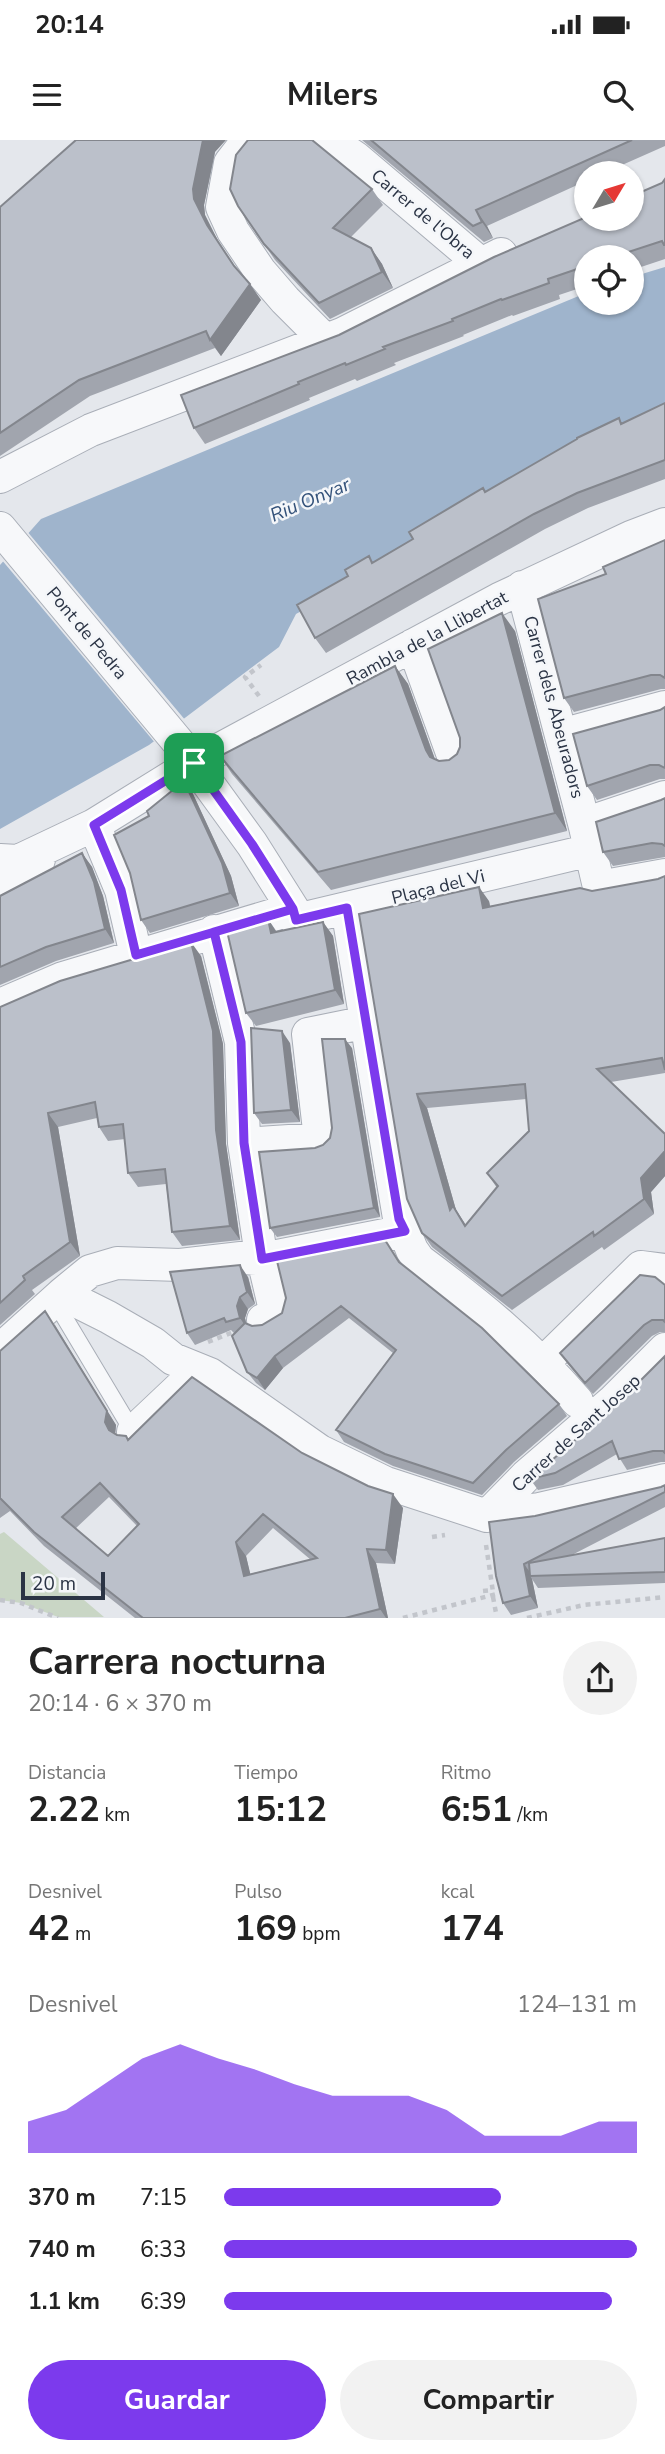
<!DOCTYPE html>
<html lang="es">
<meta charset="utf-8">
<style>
:root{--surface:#fff;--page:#f2f2f2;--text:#222;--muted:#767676;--accent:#7c3aed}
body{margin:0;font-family:"Nunito Sans",sans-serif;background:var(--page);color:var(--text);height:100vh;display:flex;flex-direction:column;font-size:26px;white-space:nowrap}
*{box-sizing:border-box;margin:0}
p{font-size:23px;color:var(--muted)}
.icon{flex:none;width:38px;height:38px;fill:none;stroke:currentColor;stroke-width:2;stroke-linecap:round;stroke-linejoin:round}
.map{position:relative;height:1478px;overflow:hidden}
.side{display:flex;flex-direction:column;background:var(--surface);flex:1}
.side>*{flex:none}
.needle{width:46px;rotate:52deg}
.buttons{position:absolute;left:574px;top:21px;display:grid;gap:14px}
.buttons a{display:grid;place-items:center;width:70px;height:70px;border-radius:50%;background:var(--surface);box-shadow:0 2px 5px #0004;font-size:35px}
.scale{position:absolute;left:21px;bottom:18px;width:84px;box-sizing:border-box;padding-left:7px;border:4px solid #2b3445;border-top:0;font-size:19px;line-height:24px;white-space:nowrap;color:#2b3445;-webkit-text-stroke:5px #f4f6f9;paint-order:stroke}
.pin{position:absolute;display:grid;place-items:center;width:60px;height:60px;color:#fff;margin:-30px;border-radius:14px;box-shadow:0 4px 10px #0006}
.round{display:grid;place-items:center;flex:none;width:74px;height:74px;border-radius:37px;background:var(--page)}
.head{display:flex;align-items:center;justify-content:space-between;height:119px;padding:0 28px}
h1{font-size:38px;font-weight:700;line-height:52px}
.stats{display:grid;grid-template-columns:repeat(3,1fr);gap:10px;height:119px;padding:7px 28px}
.stats div{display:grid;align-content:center}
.stats b{font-size:35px;font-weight:700}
.stats small{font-size:19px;font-weight:400}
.stats p{font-size:19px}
.chart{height:196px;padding:14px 28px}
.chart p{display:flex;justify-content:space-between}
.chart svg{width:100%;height:126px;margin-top:7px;fill:var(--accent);opacity:.7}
.button{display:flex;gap:14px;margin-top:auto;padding:14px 28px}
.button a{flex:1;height:80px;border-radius:42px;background:var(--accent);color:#fff;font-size:28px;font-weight:700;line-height:80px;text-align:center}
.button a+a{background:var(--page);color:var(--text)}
ul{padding:0 28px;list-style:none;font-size:23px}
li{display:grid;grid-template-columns:112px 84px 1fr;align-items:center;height:52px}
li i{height:18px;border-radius:9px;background:var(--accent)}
.status{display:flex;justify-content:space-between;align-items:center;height:49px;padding:0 35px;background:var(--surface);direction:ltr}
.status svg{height:19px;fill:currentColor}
header{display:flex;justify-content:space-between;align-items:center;height:91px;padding:0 28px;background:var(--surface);font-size:32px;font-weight:700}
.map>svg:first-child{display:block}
.green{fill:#c9d6c5}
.water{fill:#9fb4cc}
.pier{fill:#e4e7ec}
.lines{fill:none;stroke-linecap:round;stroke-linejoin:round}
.lane-casing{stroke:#a9aeb7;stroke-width:18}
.street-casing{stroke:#a9aeb7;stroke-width:34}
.path{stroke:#c2c5cb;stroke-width:4.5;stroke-dasharray:5 5;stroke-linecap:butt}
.lane{stroke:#f7f8fa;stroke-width:16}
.street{stroke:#f7f8fa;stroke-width:32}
.wall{fill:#a1a5ae;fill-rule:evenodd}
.shaded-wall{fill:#83868d}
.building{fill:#bbc0ca;stroke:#83868d;stroke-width:2;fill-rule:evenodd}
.route-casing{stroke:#fff;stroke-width:14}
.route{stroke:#7c3aed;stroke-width:9}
.labels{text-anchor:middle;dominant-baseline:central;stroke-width:5;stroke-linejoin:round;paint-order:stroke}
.street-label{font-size:18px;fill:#2b3445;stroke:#f4f6f9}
.water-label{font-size:19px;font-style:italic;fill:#34527a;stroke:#f4f6f9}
</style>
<div class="status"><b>20:14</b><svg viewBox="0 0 49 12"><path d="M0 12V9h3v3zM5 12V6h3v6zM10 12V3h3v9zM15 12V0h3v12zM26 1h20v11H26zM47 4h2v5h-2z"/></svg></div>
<header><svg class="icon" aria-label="menu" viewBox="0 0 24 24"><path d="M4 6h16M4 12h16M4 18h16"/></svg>Milers<svg class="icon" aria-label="search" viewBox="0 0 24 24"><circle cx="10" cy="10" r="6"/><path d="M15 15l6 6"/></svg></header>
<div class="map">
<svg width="665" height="1478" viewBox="0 0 665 1478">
<rect width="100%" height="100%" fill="#e4e7ec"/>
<!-- green -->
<path class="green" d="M 4,1392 L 104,1477 L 58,1477 L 21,1463 L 0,1460 L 0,1394 Z"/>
<!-- water -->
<path class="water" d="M 665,127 L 665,278 L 578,319 L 296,474 L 279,507 L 149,605 L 0,689 L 0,425 L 41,379 L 586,153 L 586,163 L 632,163 L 632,137 Z"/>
<!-- pier -->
<path class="pier" d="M 26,390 L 186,581 L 156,604 L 1,419 Z"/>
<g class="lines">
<defs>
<path id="lane" d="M 54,1160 L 133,1292"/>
<path id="street" d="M 248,0 L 230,23 L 222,67 L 233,91 L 260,131 L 285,160 L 325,200
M 330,0 L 356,18 L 481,124
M 0,337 L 91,290 L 342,194 L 501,114
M 0,388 L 178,602 L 252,704 L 293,769 L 296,780 L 591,710
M 522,447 L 585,687 L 599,747 L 665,735
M 413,505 L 455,621
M 561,595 L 665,567
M 94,685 L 121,750 L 136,815
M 585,687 L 596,680 L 665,657
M 0,720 L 18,721 L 94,685 L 194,623 L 499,459 L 631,397 L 665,384
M 0,751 L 35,733 L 41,712
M 347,768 L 399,1078 L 412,1110 L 419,1120 C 478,1164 529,1205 577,1261
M 214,791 L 241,902 L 244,1003 L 259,1102 L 276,1174 L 263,1180
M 0,865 L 63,838 L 293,769
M 245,1004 L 320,999 L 308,894 L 367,882
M 62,1154 L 90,1131 L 117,1123 L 180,1125 L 241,1118 L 262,1119 L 405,1091
M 0,1210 L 62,1154 L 108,1177 L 153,1203 L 173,1219 L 210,1234 L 320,1311 L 386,1343 L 487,1376 L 539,1369 L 665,1340
M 544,1222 L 641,1127 L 665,1130
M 133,1292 L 187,1241
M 487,1376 L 526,1336 L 612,1262 L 665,1209"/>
</defs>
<!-- lane casing -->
<use href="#lane" class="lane-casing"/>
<!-- street casing -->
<use href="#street" class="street-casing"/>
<!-- path -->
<path class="path" d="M 259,556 L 245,537 L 261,525
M 208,1202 L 236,1191
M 432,1397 L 445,1395
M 486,1405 L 493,1452
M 483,1451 L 493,1450
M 493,1457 L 496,1473
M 0,1460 L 21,1463 L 58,1478
M 403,1478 L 504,1452
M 527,1478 L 584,1465 L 665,1457"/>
<!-- lane -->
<use href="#lane" class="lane"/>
<!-- street -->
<use href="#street" class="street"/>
</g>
<!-- wall -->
<path class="wall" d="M 362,0 L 665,0 L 665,6 L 604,33 L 586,33 L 586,41 L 487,86 L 493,98 L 484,102 Z
M 215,12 L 204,65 L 205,75 L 218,101 L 236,128 L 261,160 L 221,216 L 215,208 L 90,256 L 0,316 L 0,67 Z
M 665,39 L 665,119 L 632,130 L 632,117 L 586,117 L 586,146 L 559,155 L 560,159 L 513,176 L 512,175 L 463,195 L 464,196 L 394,223 L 396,225 L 357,241 L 355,239 L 309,258 L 310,260 L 205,304 L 194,288 L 339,195 L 662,43 Z
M 372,49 L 383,65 L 351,97 L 371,108 L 382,124 L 393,148 L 330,179 L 275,120 L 238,66 Z
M 665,263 L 665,339 L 588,368 L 545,389 L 326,513 L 315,498 L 373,422 L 413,399 L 486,351 Z
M 665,400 L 665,549 L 661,549 L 574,572 L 564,558 L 606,434 Z
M 515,491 L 567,691 L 331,750 L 232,634 L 220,616 L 395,526 L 408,544 L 435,619 L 439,621 L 449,620 L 457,614 Z
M 665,567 L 665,639 L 660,639 L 597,660 L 587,646 L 660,570 Z
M 184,641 L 193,654 L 231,736 L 239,766 L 150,793 L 141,780 L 149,676 Z
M 665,658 L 665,717 L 613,726 L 603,712 Z
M 82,713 L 92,727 L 103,756 L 114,803 L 56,821 L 0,845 L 0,756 Z
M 665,736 L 665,933 L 611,942 L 665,994 L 665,1036 L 651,1052 L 654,1074 L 604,1110 L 602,1107 L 512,1170 L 432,1107 L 422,1093 L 359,774 L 489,761 L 490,766 L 592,751 L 658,739 ZM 526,959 L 529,991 L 487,1033 L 497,1048 L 466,1085 L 456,1070 L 427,968 Z
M 268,779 L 277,792 L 323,782 L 333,796 L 344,864 L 256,886 L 246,873 Z
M 201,816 L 223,904 L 226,1004 L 240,1100 L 182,1106 L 172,1092 L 166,1044 L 138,1047 L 128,1033 L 125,999 L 108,1001 L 99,987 L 97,978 L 58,987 L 80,1116 L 32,1150 L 35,1154 L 0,1185 L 0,867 Z
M 290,903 L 300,982 L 262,984 L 254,973 Z
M 352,908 L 380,1077 L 277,1097 L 270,1088 L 315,1008 L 323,1005 L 330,998 Z
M 400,1123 L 559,1264 L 567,1276 L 514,1322 L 482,1355 L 393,1326 L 344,1302 L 336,1290 L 393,1213 L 349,1178 L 283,1228 L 265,1250 L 256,1243 L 247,1232 L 235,1193 L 234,1193 L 231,1190 L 195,1205 L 187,1193 L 248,1137 L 255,1164 L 248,1169 L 245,1178 L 246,1184 L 252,1186 L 262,1185 Z
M 665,1145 L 665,1192 L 660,1192 L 652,1196 L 593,1254 L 568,1224 L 560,1213 Z
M 55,1185 L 116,1285 L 115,1294 L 128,1300 L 302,1313 L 403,1368 L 395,1424 L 376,1423 L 388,1478 L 135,1478 L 44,1406 L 10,1371 L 0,1378 L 0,1211 ZM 109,1357 L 137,1386 L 108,1416 L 75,1389 ZM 273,1388 L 311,1420 L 250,1434 L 246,1416 Z
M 665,1216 L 665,1322 L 661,1322 L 627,1330 L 617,1314 L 563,1345 L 538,1350 L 530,1339 L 617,1264 Z
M 665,1345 L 665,1367 L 570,1416 L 665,1398 L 665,1443 L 538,1448 L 532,1439 L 538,1468 L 511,1475 L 503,1463 L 535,1376 L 661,1347 Z"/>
<!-- shaded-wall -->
<path class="shaded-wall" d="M 203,0 L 226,0 L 215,12 L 204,65 L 205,75 L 218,101 L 207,85 L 194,59 L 193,49 Z
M 476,70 L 487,86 L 493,98 L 482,82 Z
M 371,108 L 382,124 L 393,148 L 382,132 Z
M 250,144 L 261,160 L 221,216 L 210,200 Z
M 502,473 L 515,491 L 567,691 L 555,673 Z
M 395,526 L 408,544 L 438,628 L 426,610 Z
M 184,641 L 193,654 L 231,736 L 239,766 L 230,753 Z
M 82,713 L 92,727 L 103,756 L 114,803 L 105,789 Z
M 479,747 L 489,761 L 493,782 L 483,768 Z
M 268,779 L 277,793 L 271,793 Z
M 323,782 L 333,796 L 344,864 L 335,850 Z
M 191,802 L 201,816 L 223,904 L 226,1004 L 240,1100 L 230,1086 L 216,990 Z
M 282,891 L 290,903 L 300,982 L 291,970 Z
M 345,899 L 352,908 L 380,1077 L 374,1068 Z
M 417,954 L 427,968 L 456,1070 L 475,1100 L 450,1070 Z
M 48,973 L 58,987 L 80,1116 L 70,1102 Z
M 665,1011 L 665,1036 L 651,1052 L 654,1074 L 644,1059 L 641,1038 Z
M 240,1125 L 248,1137 L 255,1164 L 247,1152 Z
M 240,1157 L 248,1169 L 245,1178 L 248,1190 L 240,1178 L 237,1166 Z
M 45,1171 L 116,1285 L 115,1296 L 109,1290 Z
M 275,1216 L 283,1228 L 265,1250 L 257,1238 Z
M 393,1354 L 403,1368 L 395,1424 L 386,1410 Z
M 236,1402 L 246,1416 L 254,1449 L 244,1436 Z
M 367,1409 L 376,1423 L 388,1478 L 386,1478 L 380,1469 Z
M 524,1424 L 532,1435 L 530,1436 L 532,1439 L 538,1468 L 530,1456 Z"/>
<!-- building -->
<path class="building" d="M 76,0 L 203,0 L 193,49 L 194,59 L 207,85 L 234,126 L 250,144 L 210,200 L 206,191 L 79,240 L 0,293 L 0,67 Z
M 248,0 L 312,0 L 372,49 L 333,88 L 371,108 L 382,132 L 319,163 L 264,104 L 238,66 L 230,49 L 236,15 Z
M 371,0 L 632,0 L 476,70 L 482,82 L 473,86 Z
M 665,39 L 665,105 L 664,105 L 662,101 L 613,117 L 586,117 L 586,126 L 548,139 L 549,143 L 502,160 L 501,159 L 452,179 L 453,181 L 383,207 L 385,209 L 346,225 L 345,223 L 298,242 L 299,244 L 194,288 L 181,255 L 339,195 L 494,117 L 582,79 L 586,74 L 586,79 L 632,79 L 632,56 L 662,43 Z
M 665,263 L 665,320 L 577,353 L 534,374 L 315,498 L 297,465 L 348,436 L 345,430 L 369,416 L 372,423 L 413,399 L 409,392 L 483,348 L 485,352 L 513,336 L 577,299 L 577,298 L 619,278 L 621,284 Z
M 665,400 L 665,538 L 660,535 L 651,535 L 564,558 L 538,459 L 606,434 L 603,427 Z
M 502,473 L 555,673 L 318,732 L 220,616 L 395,526 L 426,610 L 430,617 L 439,621 L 449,620 L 457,614 L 460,607 L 460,598 L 428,509 Z
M 665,567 L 665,628 L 659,625 L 650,625 L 587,646 L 573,594 L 660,570 Z
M 184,641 L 222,723 L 230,753 L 141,780 L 130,733 L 114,695 L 149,676 L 147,671 Z
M 665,658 L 665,706 L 662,704 L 652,703 L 603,712 L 596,682 L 661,660 Z
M 82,713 L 94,742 L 105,789 L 46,807 L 0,827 L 0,756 Z
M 665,736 L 665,930 L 662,918 L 597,929 L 665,994 L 665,1011 L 641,1038 L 644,1059 L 594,1096 L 593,1092 L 502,1156 L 422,1093 L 407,1059 L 359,774 L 479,747 L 483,768 L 580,748 L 592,751 L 658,739 ZM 525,944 L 529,991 L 487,1033 L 498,1046 L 465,1086 L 453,1066 L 450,1070 L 417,954 Z
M 268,779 L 271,793 L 323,782 L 335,850 L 246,873 L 227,791 Z
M 191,802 L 213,891 L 216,990 L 230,1086 L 172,1092 L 165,1029 L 128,1033 L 123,984 L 99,987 L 95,962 L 48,973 L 70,1102 L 23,1136 L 25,1140 L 0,1163 L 0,867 L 60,841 Z
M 251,888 L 282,891 L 291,970 L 254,973 Z
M 322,899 L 345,899 L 374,1068 L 270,1088 L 259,1012 L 315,1008 L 323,1005 L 330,998 L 332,988 Z
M 385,1100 L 399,1122 L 482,1188 L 559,1264 L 506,1310 L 473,1343 L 385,1314 L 336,1290 L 396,1210 L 341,1166 L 275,1216 L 257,1238 L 247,1232 L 232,1196 L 245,1183 L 252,1186 L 262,1185 L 282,1173 L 286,1158 L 277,1121 Z
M 240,1125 L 247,1152 L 240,1157 L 237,1166 L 240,1178 L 226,1182 L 224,1178 L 187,1193 L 170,1132 Z
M 640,1135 L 655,1137 L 665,1145 L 665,1182 L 663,1180 L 652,1180 L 644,1185 L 585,1243 L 560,1213 Z
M 45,1171 L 107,1271 L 105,1282 L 109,1290 L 117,1295 L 126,1296 L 128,1300 L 192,1237 L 302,1313 L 368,1346 L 393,1354 L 386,1410 L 367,1409 L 380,1469 L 345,1478 L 143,1478 L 34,1392 L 0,1358 L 0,1211 ZM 100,1343 L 139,1384 L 108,1416 L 62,1377 ZM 263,1374 L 317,1418 L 244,1436 L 236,1402 Z
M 665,1216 L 665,1313 L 663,1311 L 653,1311 L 619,1319 L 612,1301 L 555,1333 L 530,1339 L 617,1264 Z
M 665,1345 L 665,1352 L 524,1424 L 530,1456 L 503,1463 L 496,1436 L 489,1382 L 535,1376 L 661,1347 Z
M 665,1398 L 665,1432 L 530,1436 L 529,1423 Z"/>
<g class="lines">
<defs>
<path id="route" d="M 194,623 L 252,704 L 293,769 L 214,792 L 241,902 L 244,1003 L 262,1119 L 405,1091 L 399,1079 L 347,768 L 296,780 L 293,769 L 136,815 L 121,750 L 94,685 L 194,623"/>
</defs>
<!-- route casing -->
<use href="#route" class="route-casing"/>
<!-- route -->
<use href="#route" class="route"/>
</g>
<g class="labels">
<!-- street labels -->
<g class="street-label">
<text transform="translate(423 74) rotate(40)">Carrer de l'Obra</text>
<text transform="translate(87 493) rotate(50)">Pont de Pedra</text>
<text transform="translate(427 498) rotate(-28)">Rambla de la Llibertat</text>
<text transform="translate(554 567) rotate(75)">Carrer dels Abeuradors</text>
<text transform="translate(438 747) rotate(-14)">Plaça del Vi</text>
<text transform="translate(576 1293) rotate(-42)">Carrer de Sant Josep</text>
</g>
<!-- water labels -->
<g class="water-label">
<text transform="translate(310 360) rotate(-23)">Riu Onyar</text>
</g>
</g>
</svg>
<div class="buttons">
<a><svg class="needle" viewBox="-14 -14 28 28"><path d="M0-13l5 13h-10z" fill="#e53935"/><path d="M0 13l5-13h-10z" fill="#767676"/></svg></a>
<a><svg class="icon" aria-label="locate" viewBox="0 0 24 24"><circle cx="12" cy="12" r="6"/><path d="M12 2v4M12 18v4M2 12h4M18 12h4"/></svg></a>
</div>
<div class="scale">20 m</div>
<div class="pin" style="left:194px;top:623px;background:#1e9e55"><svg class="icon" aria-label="arrive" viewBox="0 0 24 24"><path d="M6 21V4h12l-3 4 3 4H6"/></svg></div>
</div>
<section class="side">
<div class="head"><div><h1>Carrera nocturna</h1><p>20:14 · 6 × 370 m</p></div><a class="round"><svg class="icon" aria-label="share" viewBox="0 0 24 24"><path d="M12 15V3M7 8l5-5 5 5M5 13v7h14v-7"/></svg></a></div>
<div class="stats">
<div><p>Distancia</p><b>2.22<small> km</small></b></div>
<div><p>Tiempo</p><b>15:12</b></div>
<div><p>Ritmo</p><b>6:51<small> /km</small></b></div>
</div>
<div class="stats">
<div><p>Desnivel</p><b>42<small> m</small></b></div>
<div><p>Pulso</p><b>169<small> bpm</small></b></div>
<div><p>kcal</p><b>174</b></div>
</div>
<div class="chart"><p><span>Desnivel</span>124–131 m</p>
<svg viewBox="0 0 160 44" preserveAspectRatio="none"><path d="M0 44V33L10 29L20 20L30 11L40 6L50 11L60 15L70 20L80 24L90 24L100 24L110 29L120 38L130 38L140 38L150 33L160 33V44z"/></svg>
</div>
<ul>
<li><b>370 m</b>7:15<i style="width:67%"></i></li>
<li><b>740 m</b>6:33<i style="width:100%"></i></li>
<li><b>1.1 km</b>6:39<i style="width:94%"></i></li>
</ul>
<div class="button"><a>Guardar</a><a>Compartir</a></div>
</section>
